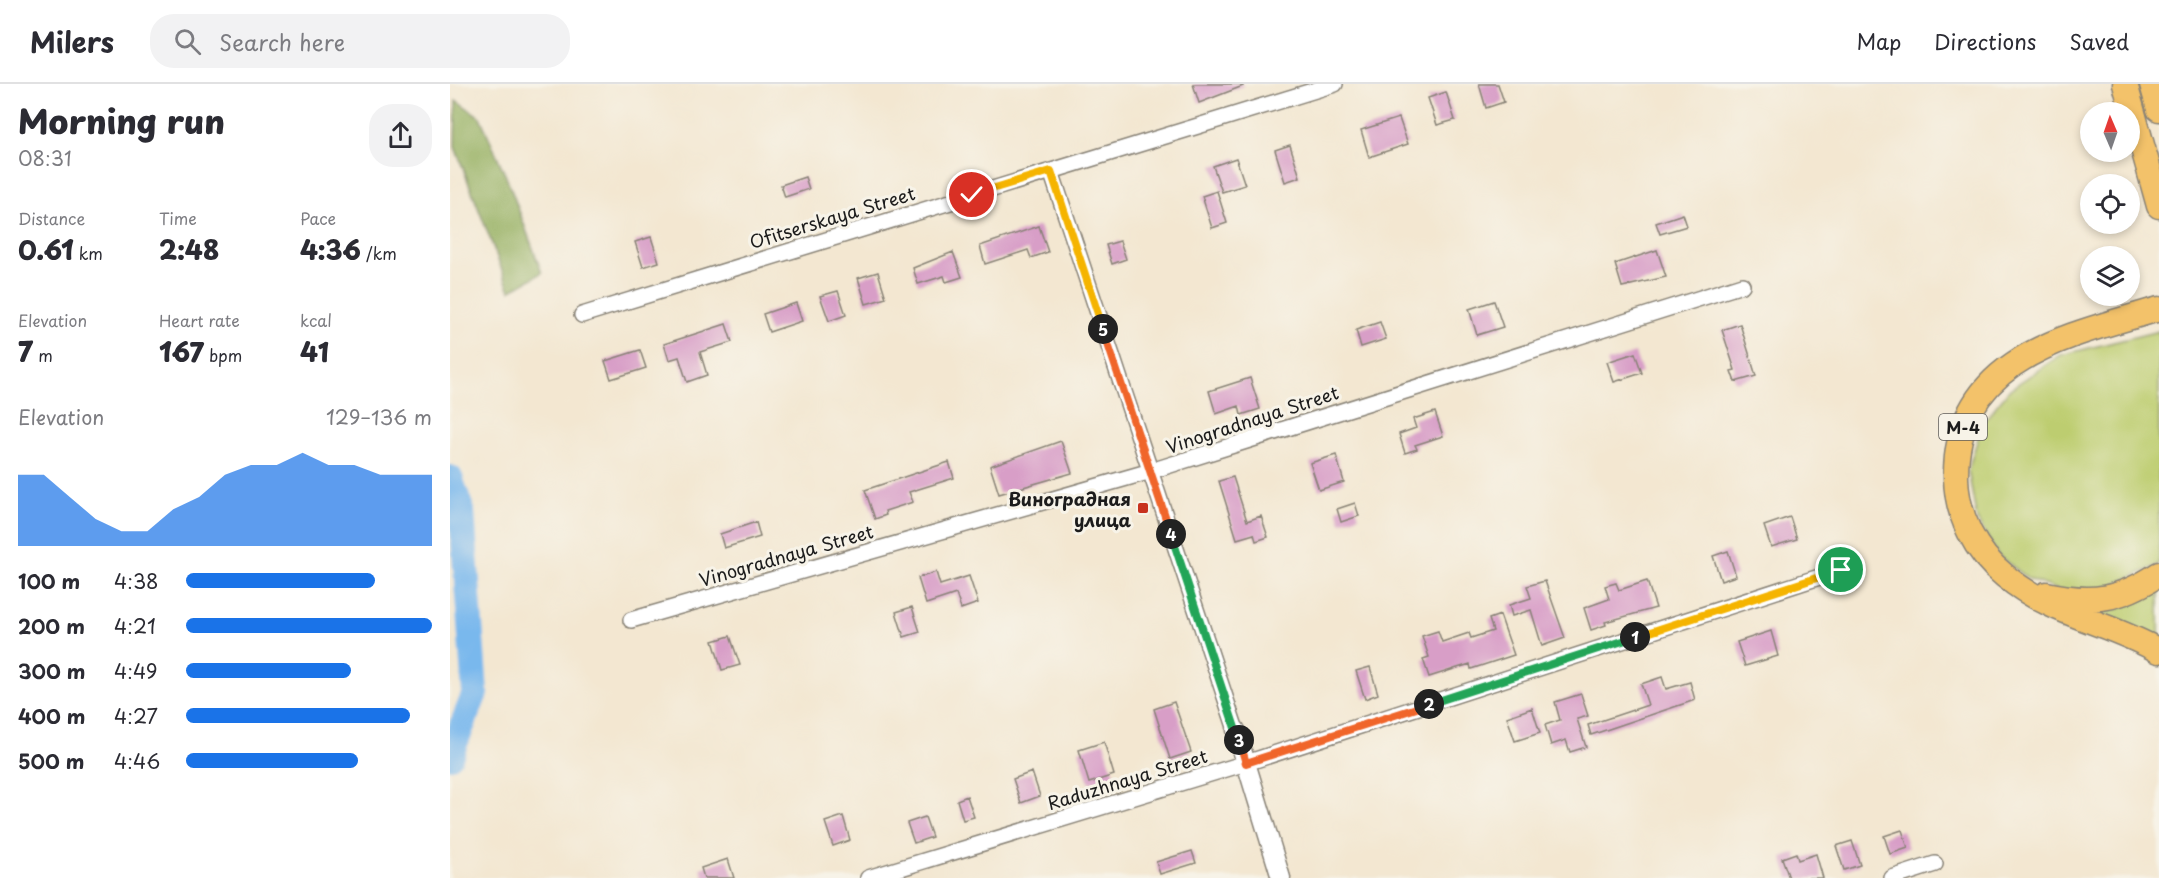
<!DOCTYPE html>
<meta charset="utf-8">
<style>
:root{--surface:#fff;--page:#f2f2f3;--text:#2b2b33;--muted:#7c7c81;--line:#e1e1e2;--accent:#1a73e8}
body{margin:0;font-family:"Playpen Sans",sans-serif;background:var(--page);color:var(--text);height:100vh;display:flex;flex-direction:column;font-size:22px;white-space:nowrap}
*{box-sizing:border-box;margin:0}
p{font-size:20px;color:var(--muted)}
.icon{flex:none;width:33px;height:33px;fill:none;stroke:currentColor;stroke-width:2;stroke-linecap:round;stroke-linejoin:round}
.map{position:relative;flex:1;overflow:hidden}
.panel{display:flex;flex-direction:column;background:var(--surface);width:450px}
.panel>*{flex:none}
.needle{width:39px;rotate:358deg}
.buttons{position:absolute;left:1630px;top:18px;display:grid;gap:12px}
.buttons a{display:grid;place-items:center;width:60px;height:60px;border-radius:50%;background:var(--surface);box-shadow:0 3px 9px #0003;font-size:30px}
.pin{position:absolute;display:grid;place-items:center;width:51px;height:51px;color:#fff;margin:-26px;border:3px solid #fff;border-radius:50%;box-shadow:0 2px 6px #0007}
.km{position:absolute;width:30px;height:30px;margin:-15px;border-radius:50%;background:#222;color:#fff;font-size:16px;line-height:30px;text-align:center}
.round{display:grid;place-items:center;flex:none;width:63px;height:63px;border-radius:24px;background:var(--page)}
.summary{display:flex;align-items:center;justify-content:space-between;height:102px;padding:0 18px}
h1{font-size:33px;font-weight:800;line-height:45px}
.metrics{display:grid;grid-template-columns:repeat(3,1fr);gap:9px;height:102px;padding:6px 18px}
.metrics div{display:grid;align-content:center}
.metrics b{font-size:26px;font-weight:800}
.metrics small{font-size:16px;font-weight:400}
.metrics p{font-size:16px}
.chart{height:168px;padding:12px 18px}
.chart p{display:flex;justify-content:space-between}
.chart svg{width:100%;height:108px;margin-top:6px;fill:var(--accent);opacity:.7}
ul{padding:0 18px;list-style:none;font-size:20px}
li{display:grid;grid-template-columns:96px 72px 1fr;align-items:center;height:45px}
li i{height:15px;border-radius:8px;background:var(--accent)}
header{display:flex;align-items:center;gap:36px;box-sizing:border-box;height:84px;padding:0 30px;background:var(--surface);border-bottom:2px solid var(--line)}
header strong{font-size:28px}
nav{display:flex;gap:33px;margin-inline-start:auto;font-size:21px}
.search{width:420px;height:54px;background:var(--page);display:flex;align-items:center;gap:15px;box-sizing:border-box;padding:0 21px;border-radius:24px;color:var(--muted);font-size:22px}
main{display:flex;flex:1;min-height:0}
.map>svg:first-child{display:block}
.green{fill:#bdcd70;stroke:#6c7446;stroke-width:1.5}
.forest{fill:#96b062;stroke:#59663f;stroke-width:1.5}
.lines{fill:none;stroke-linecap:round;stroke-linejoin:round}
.river{stroke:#79b8ed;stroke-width:26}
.building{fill:#d89ec7}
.minor-casing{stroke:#888276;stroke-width:18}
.tertiary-casing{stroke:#888276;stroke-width:21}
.trunk-casing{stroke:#888276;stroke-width:27}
.minor{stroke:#fff;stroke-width:15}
.tertiary{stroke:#fff;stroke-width:18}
.trunk{stroke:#f3c26a;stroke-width:24}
.split-1-casing{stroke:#fff;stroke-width:12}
.split-2-casing{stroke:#fff;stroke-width:12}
.split-3-casing{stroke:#fff;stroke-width:12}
.split-4-casing{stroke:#fff;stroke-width:12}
.split-5-casing{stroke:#fff;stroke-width:12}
.split-6-casing{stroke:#fff;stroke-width:12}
.split-1{stroke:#f5b400;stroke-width:8}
.split-2{stroke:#22a559;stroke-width:8}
.split-3{stroke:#f0652b;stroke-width:8}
.split-4{stroke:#22a559;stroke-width:8}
.split-5{stroke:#f0652b;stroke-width:8}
.split-6{stroke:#f5b400;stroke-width:8}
.poi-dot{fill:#c8321e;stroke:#f7f3e8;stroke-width:2}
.labels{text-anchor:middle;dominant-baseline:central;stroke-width:6;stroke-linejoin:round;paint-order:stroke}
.shield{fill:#f7f3e8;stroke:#5e5c59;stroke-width:1.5}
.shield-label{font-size:16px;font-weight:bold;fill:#1c1c1c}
.street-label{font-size:18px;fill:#1c1c1c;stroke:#f7f3e8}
.poi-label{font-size:18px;font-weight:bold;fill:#1c1c1c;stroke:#f7f3e8;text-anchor:end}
</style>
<header>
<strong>Milers</strong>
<div class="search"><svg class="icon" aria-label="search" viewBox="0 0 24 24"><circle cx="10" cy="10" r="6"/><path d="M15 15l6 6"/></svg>Search here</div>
<nav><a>Map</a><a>Directions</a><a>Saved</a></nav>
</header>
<main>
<section class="panel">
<div class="summary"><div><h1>Morning run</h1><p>08:31</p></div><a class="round"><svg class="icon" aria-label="share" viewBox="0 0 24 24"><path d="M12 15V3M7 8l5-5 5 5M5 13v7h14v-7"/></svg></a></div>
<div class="metrics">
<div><p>Distance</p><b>0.61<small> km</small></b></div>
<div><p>Time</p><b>2:48</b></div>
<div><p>Pace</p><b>4:36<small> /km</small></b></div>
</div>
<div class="metrics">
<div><p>Elevation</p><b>7<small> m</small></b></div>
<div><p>Heart rate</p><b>167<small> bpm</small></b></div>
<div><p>kcal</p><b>41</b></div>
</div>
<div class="chart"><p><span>Elevation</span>129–136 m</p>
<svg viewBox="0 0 160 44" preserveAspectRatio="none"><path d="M0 44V15L10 15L20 24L30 33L40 38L50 38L60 29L70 24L80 15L90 11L100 11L110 6L120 11L130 11L140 15L150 15L160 15V44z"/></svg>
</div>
<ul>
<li><b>100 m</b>4:38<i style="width:77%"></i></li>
<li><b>200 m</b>4:21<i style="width:100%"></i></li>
<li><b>300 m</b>4:49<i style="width:67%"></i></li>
<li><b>400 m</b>4:27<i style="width:91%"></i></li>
<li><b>500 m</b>4:46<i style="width:70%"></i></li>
</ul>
</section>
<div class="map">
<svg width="1709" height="794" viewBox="0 0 1709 794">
<rect width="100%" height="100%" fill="#f7f3e8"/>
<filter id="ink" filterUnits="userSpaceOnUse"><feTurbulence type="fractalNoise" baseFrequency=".0167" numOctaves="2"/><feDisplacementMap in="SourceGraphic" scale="12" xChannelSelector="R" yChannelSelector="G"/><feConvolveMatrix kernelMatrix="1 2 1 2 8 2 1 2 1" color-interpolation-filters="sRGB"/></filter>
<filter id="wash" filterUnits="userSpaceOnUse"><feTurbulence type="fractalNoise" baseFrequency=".008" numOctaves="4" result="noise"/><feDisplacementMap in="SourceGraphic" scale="24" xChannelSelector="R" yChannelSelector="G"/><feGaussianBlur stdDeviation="1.35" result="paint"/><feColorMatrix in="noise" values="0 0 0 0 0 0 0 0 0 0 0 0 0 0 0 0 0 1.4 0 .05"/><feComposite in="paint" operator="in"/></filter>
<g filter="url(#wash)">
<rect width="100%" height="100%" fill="#f3e7d1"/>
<!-- green -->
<path class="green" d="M 1709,247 L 1709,481 L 1646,508 L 1608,506 L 1579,495 L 1548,471 L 1527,436 L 1518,386 L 1533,338 L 1560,305 L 1611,271 Z
M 1709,506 L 1709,565 L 1639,532 L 1674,523 Z"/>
<!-- forest -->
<path class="forest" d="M 6,16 L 30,33 L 58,97 L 92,189 L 60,207 L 5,63 Z"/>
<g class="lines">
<!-- river -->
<path class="river" d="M 0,394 L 12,428 L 25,609 L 0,672"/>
</g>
<g id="blocks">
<!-- building -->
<path class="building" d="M 743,0 L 792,0 L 793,2 L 749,19 Z
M 1029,0 L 1048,0 L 1054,18 L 1036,24 Z
M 996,8 L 1005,36 L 987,41 L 978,14 Z
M 949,34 L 958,60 L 919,73 L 911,46 Z
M 840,61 L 850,93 L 835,98 L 825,66 Z
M 786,74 L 795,101 L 772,108 L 763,82 Z
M 355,93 L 359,105 L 335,113 L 331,101 Z
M 767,107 L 777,139 L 762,144 L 752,112 Z
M 1233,130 L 1237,142 L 1210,150 L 1206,139 Z
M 589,142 L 598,168 L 581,174 L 578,166 L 535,180 L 530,162 Z
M 201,153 L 209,178 L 193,183 L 185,158 Z
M 670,157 L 676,175 L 662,180 L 656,161 Z
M 1207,166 L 1216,193 L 1172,203 L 1165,180 Z
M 503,168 L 512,193 L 496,198 L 494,192 L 468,200 L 463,184 Z
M 428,188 L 436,214 L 416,220 L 408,194 Z
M 388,207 L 396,231 L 379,237 L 370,212 Z
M 1044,217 L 1053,243 L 1027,251 L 1019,225 Z
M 346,219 L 352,237 L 319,248 L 313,230 Z
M 930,238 L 936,255 L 911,263 L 906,246 Z
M 276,240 L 282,258 L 250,268 L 257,291 L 237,298 L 229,273 L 219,276 L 214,260 Z
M 1290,240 L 1306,292 L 1285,298 L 1281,287 L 1285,286 L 1272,246 Z
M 190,266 L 196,284 L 161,295 L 155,277 Z
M 1185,269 L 1192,289 L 1164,298 L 1157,278 Z
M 800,294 L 810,325 L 791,331 L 789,322 L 766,330 L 759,307 Z
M 985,328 L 993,352 L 965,361 L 967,365 L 955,369 L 949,350 L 966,344 L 963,335 Z
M 611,357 L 622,389 L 549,410 L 540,382 Z
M 886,371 L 894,398 L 869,406 L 860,379 Z
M 499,378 L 504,394 L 459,408 L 463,418 L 435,427 L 436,431 L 425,435 L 415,406 Z
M 783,393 L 797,437 L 811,432 L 818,453 L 806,457 L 804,450 L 787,455 L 769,397 Z
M 905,419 L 909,432 L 891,438 L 887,425 Z
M 1340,433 L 1347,455 L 1321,463 L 1314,442 Z
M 306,438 L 310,453 L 274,464 L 270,450 Z
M 1278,467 L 1286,492 L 1271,497 L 1263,472 Z
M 486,488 L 490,501 L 519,492 L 528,519 L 511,525 L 506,510 L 476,520 L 468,494 Z
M 1095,497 L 1115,554 L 1092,562 L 1081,526 L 1062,532 L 1059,521 L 1081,514 L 1077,502 Z
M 1197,497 L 1206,524 L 1155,538 L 1156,541 L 1141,546 L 1134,524 L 1159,515 L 1155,502 L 1166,499 L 1169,506 Z
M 462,523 L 470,548 L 454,553 L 446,528 Z
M 1050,531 L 1064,571 L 1021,585 L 1020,580 L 979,593 L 973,575 L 979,573 L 972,552 L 988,547 L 992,558 L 1019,549 L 1021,554 L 1043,547 L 1039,535 Z
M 1321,547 L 1328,572 L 1295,582 L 1287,558 Z
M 280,552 L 290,581 L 272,586 L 263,557 Z
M 920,583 L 928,610 L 915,615 L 906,587 Z
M 1212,593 L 1216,605 L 1240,598 L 1245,616 L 1141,651 L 1138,641 L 1198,621 L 1191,600 Z
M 1131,610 L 1138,632 L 1127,635 L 1136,663 L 1120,668 L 1116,656 L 1101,661 L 1095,641 L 1110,636 L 1105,618 Z
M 724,618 L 741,668 L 720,675 L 704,625 Z
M 1082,624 L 1090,649 L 1065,657 L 1057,633 Z
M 654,658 L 664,691 L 639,699 L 629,666 Z
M 582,688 L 590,712 L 571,719 L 563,695 Z
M 517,712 L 524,733 L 513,736 L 507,716 Z
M 393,732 L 400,756 L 383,762 L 375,738 Z
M 475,733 L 482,753 L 464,759 L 457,739 Z
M 1452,746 L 1458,764 L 1440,770 L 1434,752 Z
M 1402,757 L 1410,781 L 1394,786 L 1386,762 Z
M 742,767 L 746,779 L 710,790 L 706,778 Z
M 1346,769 L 1348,776 L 1366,770 L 1373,794 L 1339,794 L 1332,774 Z
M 278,775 L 284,794 L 254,794 L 251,784 Z"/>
</g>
</g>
<g filter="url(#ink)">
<use href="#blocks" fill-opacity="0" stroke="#888276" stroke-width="1.5"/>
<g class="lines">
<defs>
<path id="minor" d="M 601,87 L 786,646
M 132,231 L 885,0
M 181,536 L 701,387 L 1292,201
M 418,794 L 796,679 L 1391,486
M 1442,794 L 1485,780"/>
<path id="tertiary" d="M 786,646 L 831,794"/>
<path id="trunk" d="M 1675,0 L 1709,122
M 1702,0 L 1709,25
M 1709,225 C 1617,252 1504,274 1506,394 C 1507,432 1525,468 1555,492 C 1602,531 1658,538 1709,567
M 1596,510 C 1642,520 1670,516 1709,490"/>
</defs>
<!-- minor casing -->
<use href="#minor" class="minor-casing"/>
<!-- tertiary casing -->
<use href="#tertiary" class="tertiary-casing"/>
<!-- trunk casing -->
<use href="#trunk" class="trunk-casing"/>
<!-- minor -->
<use href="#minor" class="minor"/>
<!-- tertiary -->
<use href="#tertiary" class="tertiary"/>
<!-- trunk -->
<use href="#trunk" class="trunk"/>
</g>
</g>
<g class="lines" filter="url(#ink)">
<defs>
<path id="split-1" d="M 1185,553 L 1391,486"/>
<path id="split-2" d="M 979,620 L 1185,553"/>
<path id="split-3" d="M 789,656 L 796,679 L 979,620"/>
<path id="split-4" d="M 721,450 L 789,656"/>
<path id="split-5" d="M 653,245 L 721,450"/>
<path id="split-6" d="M 522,111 L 601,87 L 653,245"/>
</defs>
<!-- split-1 casing -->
<use href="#split-1" class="split-1-casing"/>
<!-- split-2 casing -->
<use href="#split-2" class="split-2-casing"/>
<!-- split-3 casing -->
<use href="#split-3" class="split-3-casing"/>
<!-- split-4 casing -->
<use href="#split-4" class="split-4-casing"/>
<!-- split-5 casing -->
<use href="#split-5" class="split-5-casing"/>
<!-- split-6 casing -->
<use href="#split-6" class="split-6-casing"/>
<!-- split-1 -->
<use href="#split-1" class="split-1"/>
<!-- split-2 -->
<use href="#split-2" class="split-2"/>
<!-- split-3 -->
<use href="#split-3" class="split-3"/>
<!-- split-4 -->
<use href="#split-4" class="split-4"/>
<!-- split-5 -->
<use href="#split-5" class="split-5"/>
<!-- split-6 -->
<use href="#split-6" class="split-6"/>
</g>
<!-- markers -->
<rect class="poi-dot" x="687" y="418" width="12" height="12" rx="3"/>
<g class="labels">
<!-- shield labels -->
<rect class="shield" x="1489" y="330" width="48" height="26" rx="4.5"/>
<g class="shield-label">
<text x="1513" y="343">М-4</text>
</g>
<!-- street labels -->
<g class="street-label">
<text transform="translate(382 133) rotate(-17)">Ofitserskaya Street</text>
<text transform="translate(802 335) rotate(-18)">Vinogradnaya Street</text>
<text transform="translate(336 471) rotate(-16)">Vinogradnaya Street</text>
<text transform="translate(677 695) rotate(-17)">Raduzhnaya Street</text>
</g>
<!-- poi labels -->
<g class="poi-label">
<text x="681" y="414">Виноградная<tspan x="681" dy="21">улица</tspan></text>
</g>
</g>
</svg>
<div class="buttons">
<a><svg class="needle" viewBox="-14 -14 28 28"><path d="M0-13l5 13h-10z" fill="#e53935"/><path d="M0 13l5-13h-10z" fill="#7c7c81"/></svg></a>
<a><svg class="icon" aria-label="locate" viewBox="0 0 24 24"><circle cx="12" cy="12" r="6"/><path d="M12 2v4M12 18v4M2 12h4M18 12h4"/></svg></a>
<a><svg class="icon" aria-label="layers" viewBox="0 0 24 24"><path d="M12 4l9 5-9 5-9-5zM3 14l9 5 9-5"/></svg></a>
</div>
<div class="pin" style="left:1391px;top:486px;background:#1e9e55"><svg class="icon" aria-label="arrive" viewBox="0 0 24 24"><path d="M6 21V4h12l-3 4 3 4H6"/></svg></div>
<div class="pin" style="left:522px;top:111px;background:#d93025"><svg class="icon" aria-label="check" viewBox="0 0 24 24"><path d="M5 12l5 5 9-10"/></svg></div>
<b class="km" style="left:1185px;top:553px">1</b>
<b class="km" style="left:979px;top:620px">2</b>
<b class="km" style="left:789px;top:656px">3</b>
<b class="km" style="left:721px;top:450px">4</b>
<b class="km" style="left:653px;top:245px">5</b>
</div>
</main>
